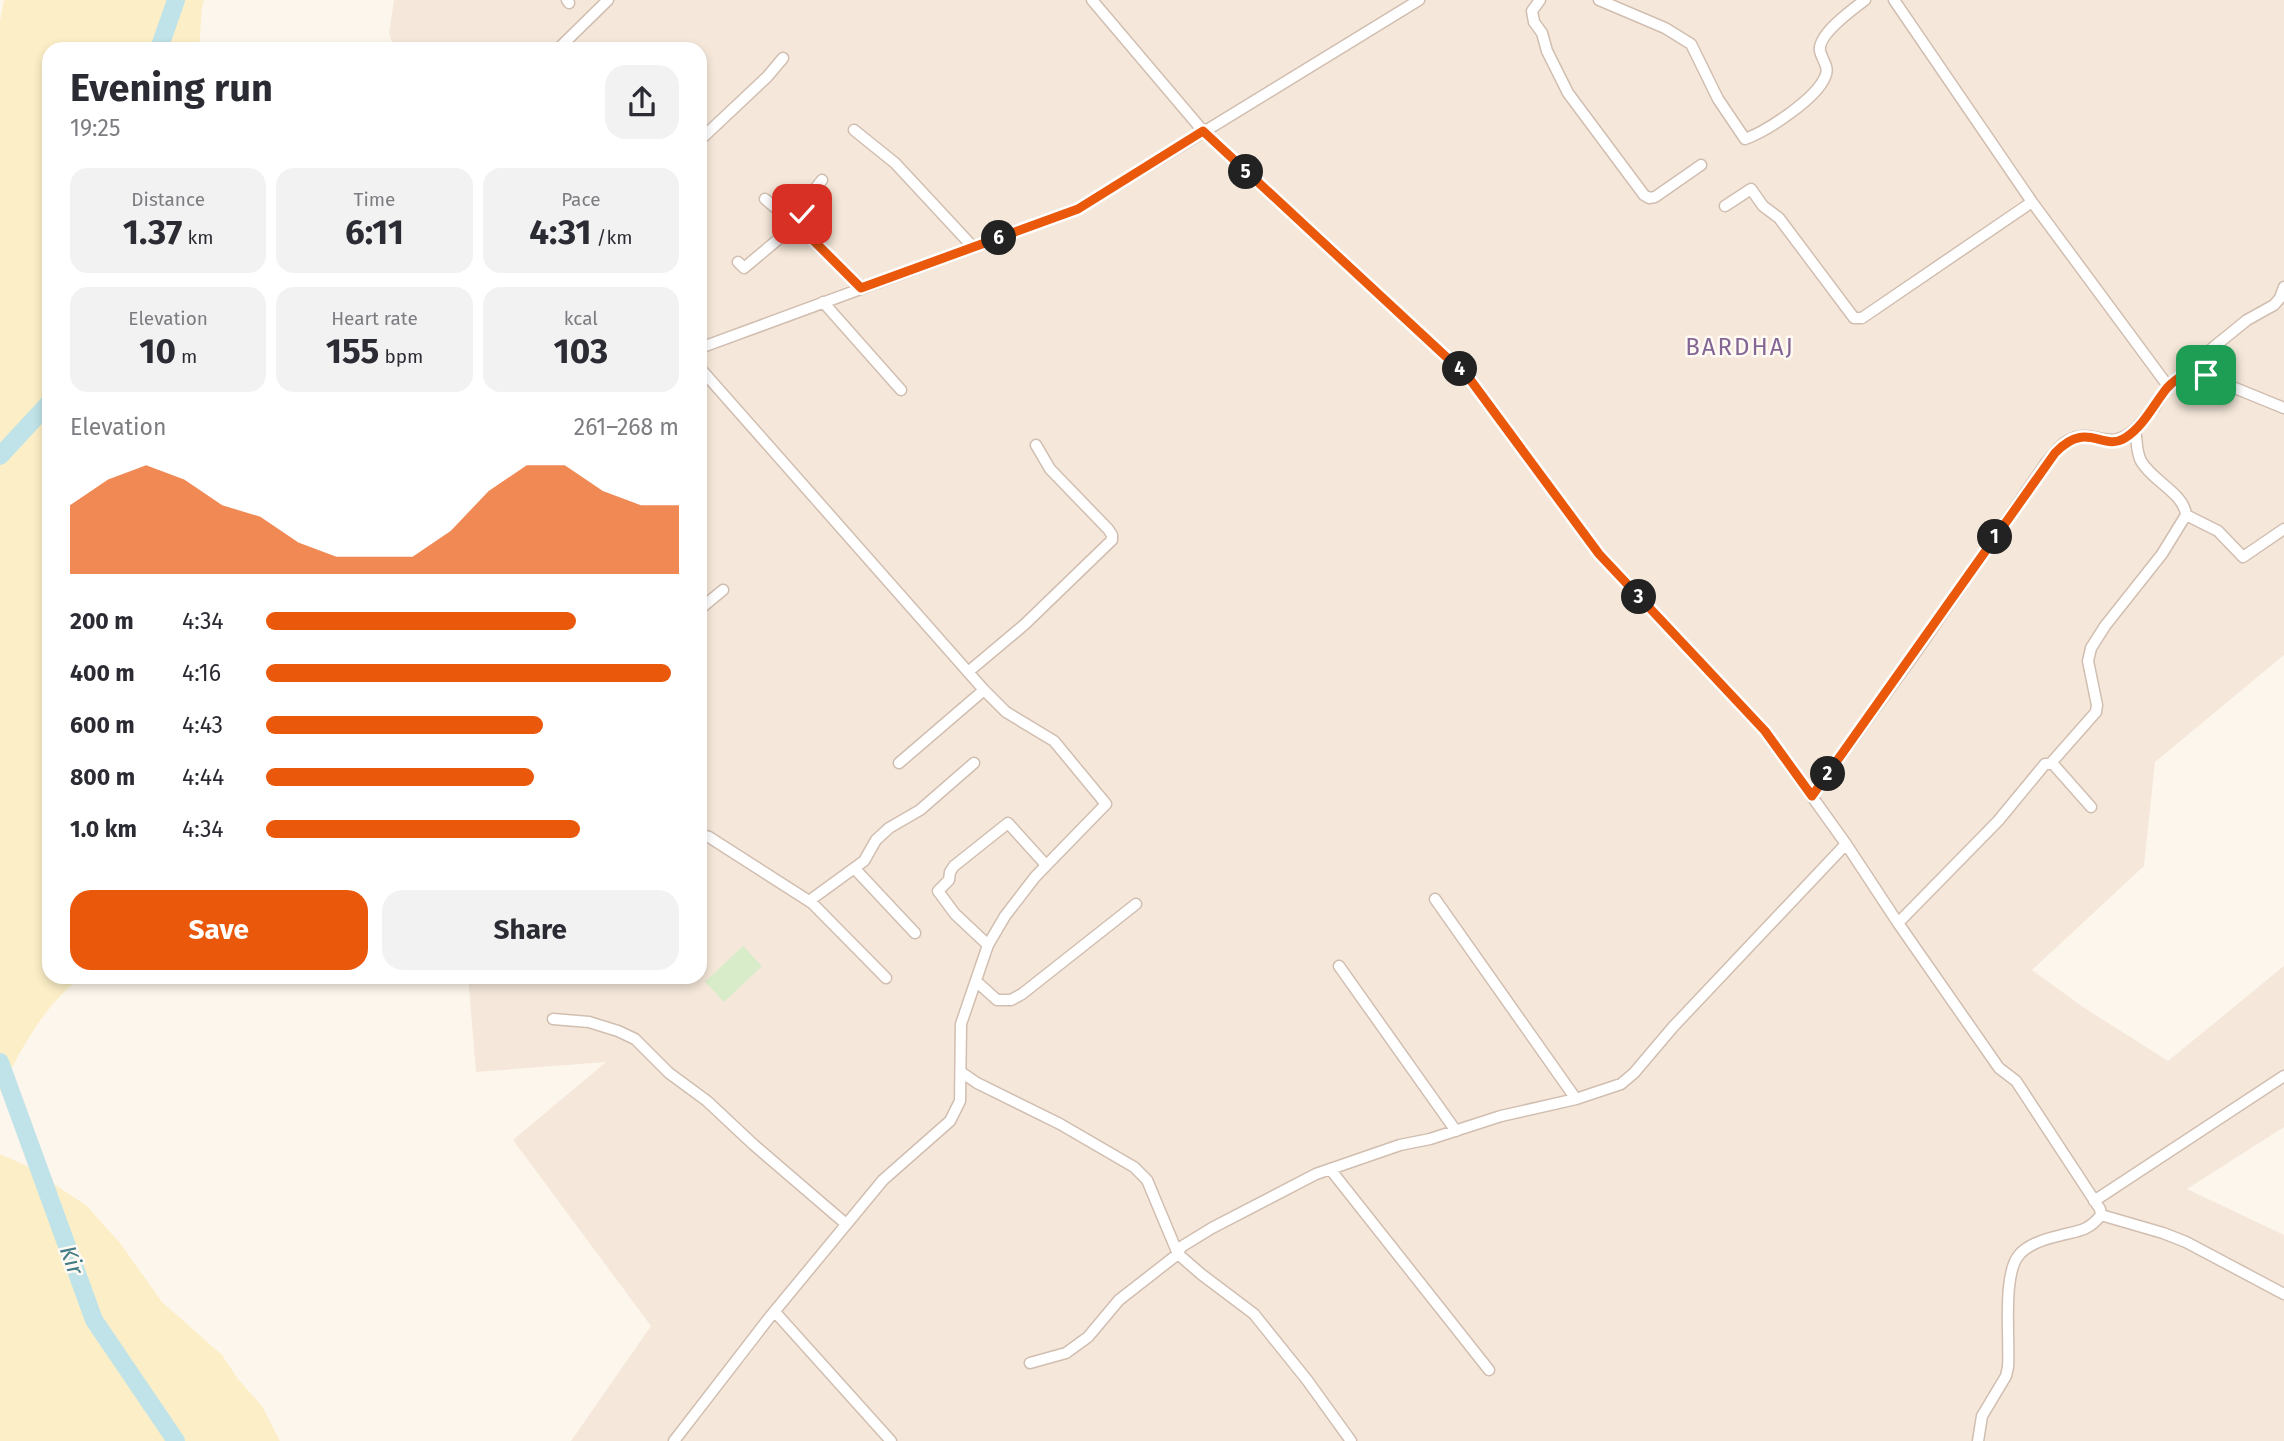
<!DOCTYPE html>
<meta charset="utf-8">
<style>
:root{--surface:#fff;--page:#f2f2f3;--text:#2b2b33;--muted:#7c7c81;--accent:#ea580c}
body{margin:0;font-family:"Fira Sans",sans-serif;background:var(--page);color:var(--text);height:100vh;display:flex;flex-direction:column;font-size:26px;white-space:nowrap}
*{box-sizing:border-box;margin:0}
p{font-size:23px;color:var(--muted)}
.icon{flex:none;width:38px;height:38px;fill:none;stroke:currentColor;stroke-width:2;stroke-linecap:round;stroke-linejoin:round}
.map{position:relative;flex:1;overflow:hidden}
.side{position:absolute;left:42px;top:42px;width:665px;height:942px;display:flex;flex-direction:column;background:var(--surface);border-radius:21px;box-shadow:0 4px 10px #0003}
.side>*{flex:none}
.pin{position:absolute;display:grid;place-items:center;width:60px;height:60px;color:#fff;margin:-30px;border-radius:14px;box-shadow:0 4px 10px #0006}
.km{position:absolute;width:35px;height:35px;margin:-18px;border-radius:50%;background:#222;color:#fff;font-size:19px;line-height:35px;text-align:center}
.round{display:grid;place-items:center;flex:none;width:74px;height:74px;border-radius:21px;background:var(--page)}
.headline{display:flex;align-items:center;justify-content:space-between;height:119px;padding:0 28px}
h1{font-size:38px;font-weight:700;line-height:52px}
.metrics{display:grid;grid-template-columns:repeat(3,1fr);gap:10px;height:119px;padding:7px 28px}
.metrics div{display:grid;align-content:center;border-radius:18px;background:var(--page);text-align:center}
.metrics b{font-size:35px;font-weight:700}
.metrics small{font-size:19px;font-weight:400}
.metrics p{font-size:19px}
.chart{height:196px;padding:14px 28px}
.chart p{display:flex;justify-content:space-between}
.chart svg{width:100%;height:126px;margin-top:7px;fill:var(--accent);opacity:.7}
.action{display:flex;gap:14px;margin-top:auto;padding:14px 28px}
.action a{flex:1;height:80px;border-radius:21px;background:var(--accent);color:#fff;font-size:28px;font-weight:700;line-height:80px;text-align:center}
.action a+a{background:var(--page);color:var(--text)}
ul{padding:0 28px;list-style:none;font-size:23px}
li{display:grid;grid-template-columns:112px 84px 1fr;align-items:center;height:52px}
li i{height:18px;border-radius:9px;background:var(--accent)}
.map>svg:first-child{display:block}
.residential{fill:#f5e8da}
.green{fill:#d8ecc9}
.sand{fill:#fcefc7}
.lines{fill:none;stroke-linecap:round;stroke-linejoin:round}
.river{stroke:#bfe3e8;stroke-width:18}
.minor-casing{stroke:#d1beb0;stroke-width:13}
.minor{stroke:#fff;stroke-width:10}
.route-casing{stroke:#fff;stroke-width:14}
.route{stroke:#ea580c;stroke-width:9}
.labels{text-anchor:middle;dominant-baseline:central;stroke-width:5;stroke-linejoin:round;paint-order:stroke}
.water-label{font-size:23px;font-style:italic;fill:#437c86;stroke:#fffaf3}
.quarter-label{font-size:24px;letter-spacing:2px;fill:#846695;stroke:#fffaf3}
</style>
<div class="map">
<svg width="2284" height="1441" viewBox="0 0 2284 1441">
<rect width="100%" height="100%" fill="#fdf6ec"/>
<!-- residential -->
<path class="residential" d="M 394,0 L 2284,0 L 2284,655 L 2155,762 L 2144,866 L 2032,970 L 2083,1007 L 2168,1061 L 2284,966 L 2284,1127 L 2187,1189 L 2284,1235 L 2284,1441 L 571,1441 L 651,1326 L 513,1140 L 606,1062 L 476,1072 L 468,977 L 700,976 L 700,521 L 707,515 L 700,512 L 700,49 L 394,49 L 389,33 Z"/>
<!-- green -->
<path class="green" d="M 743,946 L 762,966 L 724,1002 L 705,982 Z"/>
<!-- sand -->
<path class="sand" d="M 4,0 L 204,0 L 202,8 L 199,49 L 49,49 L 49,976 L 82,977 C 45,1003 19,1052 0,1092 L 0,21 Z
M 0,1154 L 27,1166 L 87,1206 L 120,1243 L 162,1302 L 222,1355 L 238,1379 L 262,1406 L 280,1441 L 0,1441 Z"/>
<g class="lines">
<!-- river -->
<path class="river" d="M 159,49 L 176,0
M 0,456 L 49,403
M 0,1062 L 94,1320 L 176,1441"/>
<defs>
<path id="minor" d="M 567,0 L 569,3
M 1092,0 L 1203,131 L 1469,378 L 1599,554 L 1765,731 L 1846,844 L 1898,923 L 1999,1068 L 2016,1081 L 2100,1209 L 2101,1215 C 2088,1232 2076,1231 2058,1236 C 2045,1239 2028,1244 2019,1255 C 2002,1275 2010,1339 2008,1367 L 2006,1376 L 1982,1416 L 1978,1441
M 1540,0 L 1532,11 L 1534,22 L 1542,33 L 1547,51 L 1568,93 L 1644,195 L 1649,198 L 1655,197 L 1701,165
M 1599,0 L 1665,28 L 1691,44 L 1718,99 L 1745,139 C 1767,131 1816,99 1825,77 C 1830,67 1822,60 1820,51 C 1817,35 1853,9 1865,0
M 1894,0 L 2032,202 L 2168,386 L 2189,371 L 2198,373 L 2284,408
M 558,49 L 608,0
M 854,130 L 895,163 L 973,247
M 700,140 L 767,77 L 783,58
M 822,180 C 813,191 797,213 800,227 L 861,288
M 1725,206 L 1751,189 L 1763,206 L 1779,218 L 1854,318 L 1862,318 L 2032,202
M 738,262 L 744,268 L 794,226 L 800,224 L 790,220 L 765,199
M 823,302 L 901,390
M 700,348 L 1078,209 L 1419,0
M 2189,371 L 2194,363 L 2247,320 L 2274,305 L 2280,298 L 2284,287
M 2168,386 L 2154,408 L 2135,429 C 2137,439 2136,452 2141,461 C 2152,481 2184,493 2186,515 L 2218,531 L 2243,557 L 2284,529
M 700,609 L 723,590
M 968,672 L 1024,625 L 1112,540 L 1112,535 L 1108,529 L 1050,469 L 1036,445
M 899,763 L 984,690
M 2051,763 L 2096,712 L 2097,705 L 2088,661 L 2091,648 L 2105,626 L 2162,554 L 2186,515
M 1812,796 L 1916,652 L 2046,463 C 2053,455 2061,443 2071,439 C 2095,428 2108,453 2135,429
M 700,834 L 709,837 L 812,903 L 886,978
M 855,869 L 915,933
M 1435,899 L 1576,1099
M 809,901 L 864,861 L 876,840 L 889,828 L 920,810 L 974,763
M 1898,923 L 1998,821 L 2045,764 L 2053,764 L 2091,807
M 988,945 L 955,914 L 938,891 L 949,880 L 950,872 L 954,866 L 1008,823 L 1046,865
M 1339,966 L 1456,1131
M 977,982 L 997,1000 L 1011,1000 L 1022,994 L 1136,904
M 553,1019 L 589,1022 L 618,1031 L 635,1039 L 669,1073 L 707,1101 L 754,1145 L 846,1224
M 961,1072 L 977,1083 L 1060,1124 L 1134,1167 L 1147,1180 L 1178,1254 L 1201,1274 L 1254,1314 L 1307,1380 L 1351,1441
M 1330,1169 L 1489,1370
M 2094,1201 L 2284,1076
M 2101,1215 L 2163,1233 L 2186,1242 L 2284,1294
M 775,1312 L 891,1441
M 1030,1363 L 1066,1353 L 1088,1337 L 1119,1300 L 1178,1254 L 1181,1247 L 1212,1228 L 1316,1174 L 1400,1145 L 1430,1139 L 1501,1116 L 1576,1099 L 1621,1084 L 1634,1073 L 1673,1027 L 1846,844
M 674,1441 L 769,1318 L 883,1180 L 950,1121 L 960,1101 L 961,1024 L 988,945 L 1005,916 L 1035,877 L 1106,804 L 1054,741 L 1006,712 L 984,690 L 700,368"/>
</defs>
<!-- minor casing -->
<use href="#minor" class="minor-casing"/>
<!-- minor -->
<use href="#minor" class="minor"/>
</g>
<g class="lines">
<defs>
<path id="route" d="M 802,214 L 799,221 L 800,227 L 861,288 L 1078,209 L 1203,131 L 1469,378 L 1599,554 L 1765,731 L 1812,796 L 2055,453 C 2087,419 2102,452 2125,438 C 2144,426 2154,404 2167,388 C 2173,381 2181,376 2189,371 L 2206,375"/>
</defs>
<!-- route casing -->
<use href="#route" class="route-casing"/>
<!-- route -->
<use href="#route" class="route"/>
</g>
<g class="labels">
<!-- water labels -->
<g class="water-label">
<text transform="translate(72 1260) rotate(70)">Kir</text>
</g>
<!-- quarter labels -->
<g class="quarter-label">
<text x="1740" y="347">BARDHAJ</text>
</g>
</g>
</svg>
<div class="pin" style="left:2206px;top:375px;background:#1e9e55"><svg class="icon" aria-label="arrive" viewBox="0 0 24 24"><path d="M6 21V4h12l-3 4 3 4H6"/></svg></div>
<div class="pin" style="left:802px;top:214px;background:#d93025"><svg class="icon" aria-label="check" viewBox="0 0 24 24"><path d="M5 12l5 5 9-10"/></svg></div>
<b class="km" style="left:1995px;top:537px">1</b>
<b class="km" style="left:1828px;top:774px">2</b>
<b class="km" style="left:1639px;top:597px">3</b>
<b class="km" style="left:1460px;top:369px">4</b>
<b class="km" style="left:1246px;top:172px">5</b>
<b class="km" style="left:999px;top:238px">6</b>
<section class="side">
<div class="headline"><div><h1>Evening run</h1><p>19:25</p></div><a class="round"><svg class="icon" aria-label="share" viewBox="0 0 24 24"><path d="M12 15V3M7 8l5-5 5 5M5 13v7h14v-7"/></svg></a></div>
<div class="metrics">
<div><p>Distance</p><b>1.37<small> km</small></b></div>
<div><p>Time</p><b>6:11</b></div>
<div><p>Pace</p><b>4:31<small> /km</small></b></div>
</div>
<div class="metrics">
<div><p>Elevation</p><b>10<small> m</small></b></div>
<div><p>Heart rate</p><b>155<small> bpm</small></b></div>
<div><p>kcal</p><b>103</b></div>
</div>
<div class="chart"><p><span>Elevation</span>261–268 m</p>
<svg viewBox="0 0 160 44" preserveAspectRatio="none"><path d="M0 44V20L10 11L20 6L30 11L40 20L50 24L60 33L70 38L80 38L90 38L100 29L110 15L120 6L130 6L140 15L150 20L160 20V44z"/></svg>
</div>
<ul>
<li><b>200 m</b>4:34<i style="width:75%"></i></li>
<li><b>400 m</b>4:16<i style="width:98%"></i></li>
<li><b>600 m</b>4:43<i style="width:67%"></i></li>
<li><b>800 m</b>4:44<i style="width:65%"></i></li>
<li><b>1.0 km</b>4:34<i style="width:76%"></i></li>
</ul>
<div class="action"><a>Save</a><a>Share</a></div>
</section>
</div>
